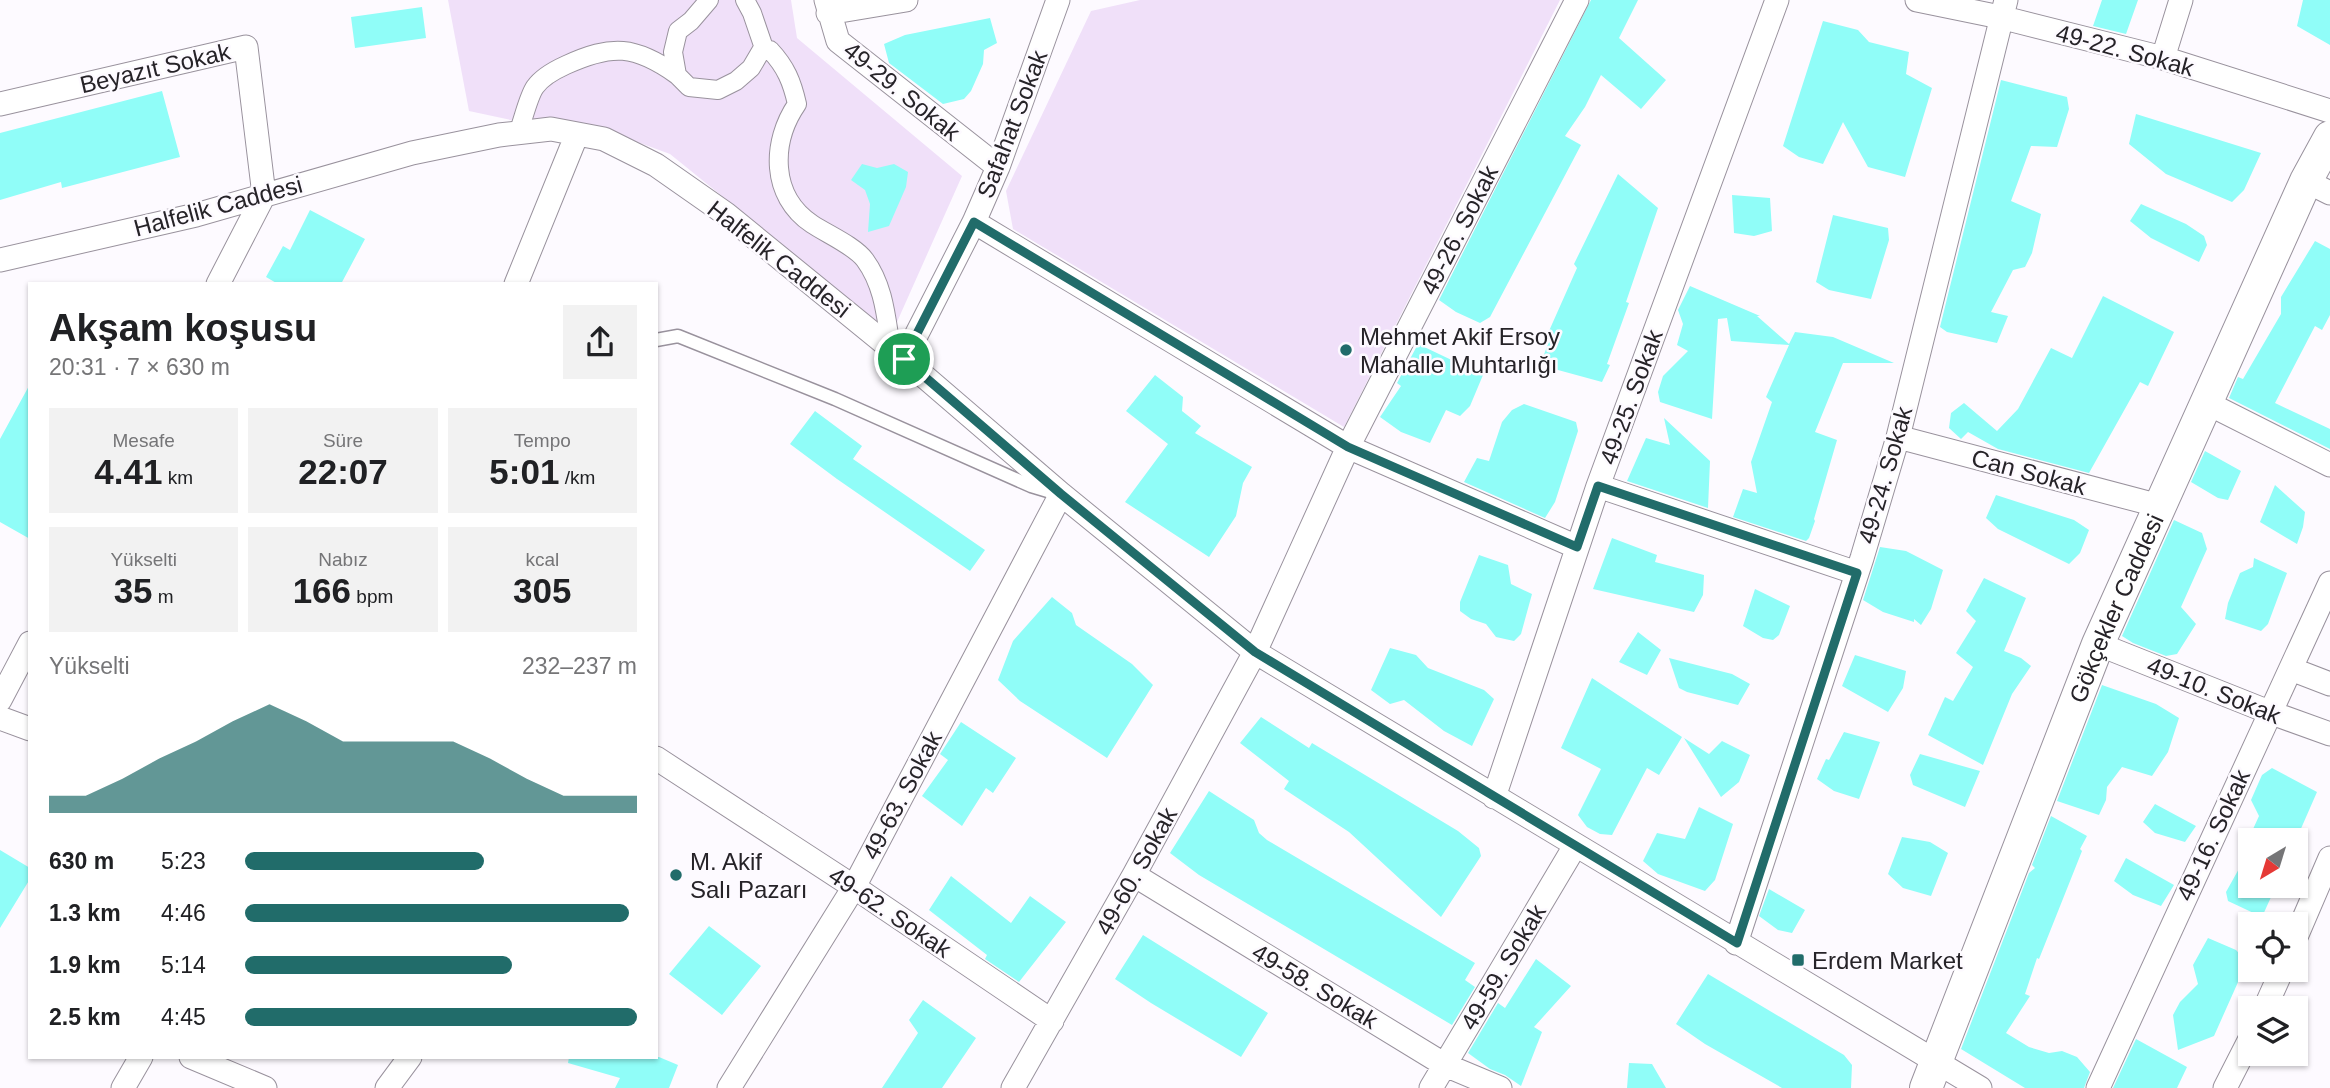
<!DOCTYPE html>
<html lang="tr">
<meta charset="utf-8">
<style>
:root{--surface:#fff;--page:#f2f2f2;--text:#202124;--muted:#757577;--accent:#216c6a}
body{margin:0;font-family:Arial,sans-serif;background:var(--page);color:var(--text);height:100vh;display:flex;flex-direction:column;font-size:26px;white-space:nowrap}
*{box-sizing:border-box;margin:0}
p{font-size:23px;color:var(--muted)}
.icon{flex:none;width:38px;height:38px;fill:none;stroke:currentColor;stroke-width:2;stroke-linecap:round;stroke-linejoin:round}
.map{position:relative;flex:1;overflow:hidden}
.side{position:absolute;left:28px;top:282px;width:630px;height:777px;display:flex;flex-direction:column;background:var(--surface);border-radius:0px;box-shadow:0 2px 5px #0004}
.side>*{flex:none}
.needle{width:46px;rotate:218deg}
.tools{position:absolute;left:2238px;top:828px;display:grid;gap:14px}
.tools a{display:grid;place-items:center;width:70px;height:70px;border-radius:0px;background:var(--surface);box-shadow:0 2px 5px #0004;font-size:35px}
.pin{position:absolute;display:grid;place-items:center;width:60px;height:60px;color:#fff;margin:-30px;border:4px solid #fff;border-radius:50%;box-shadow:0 2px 7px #0007}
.round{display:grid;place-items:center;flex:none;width:74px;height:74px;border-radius:0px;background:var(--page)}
.summary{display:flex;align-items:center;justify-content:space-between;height:119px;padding:0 21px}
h1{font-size:38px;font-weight:700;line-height:52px}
.metrics{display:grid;grid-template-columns:repeat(3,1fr);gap:10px;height:119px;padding:7px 21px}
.metrics div{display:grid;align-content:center;border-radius:0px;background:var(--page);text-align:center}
.metrics b{font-size:35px;font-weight:700}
.metrics small{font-size:19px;font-weight:400}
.metrics p{font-size:19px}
.chart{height:196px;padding:14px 21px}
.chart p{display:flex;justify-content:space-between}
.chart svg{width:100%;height:126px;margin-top:7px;fill:var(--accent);opacity:.7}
ul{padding:0 21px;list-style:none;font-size:23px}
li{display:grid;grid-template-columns:112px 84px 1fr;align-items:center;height:52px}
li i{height:18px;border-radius:9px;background:var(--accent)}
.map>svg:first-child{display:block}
.green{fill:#f0e0f9}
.building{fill:#90fdf8}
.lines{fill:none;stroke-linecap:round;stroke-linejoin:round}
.service-casing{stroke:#99929d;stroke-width:15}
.pedestrian-casing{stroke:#99929d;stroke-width:20}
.minor-casing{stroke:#99929d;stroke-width:25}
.secondary-casing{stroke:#99929d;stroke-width:34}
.service{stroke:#fff;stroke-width:12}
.pedestrian{stroke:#fff;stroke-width:18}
.minor{stroke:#fff;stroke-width:23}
.secondary{stroke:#fff;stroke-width:32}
.route-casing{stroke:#fff;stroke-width:14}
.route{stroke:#216c6a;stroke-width:9}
.poi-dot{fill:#216c6a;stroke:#fdfaff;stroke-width:2.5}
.labels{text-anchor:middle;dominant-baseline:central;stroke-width:5;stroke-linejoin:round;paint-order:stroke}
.street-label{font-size:24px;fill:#262328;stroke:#fdfaff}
.poi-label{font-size:24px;fill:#262328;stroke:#fdfaff;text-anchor:start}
</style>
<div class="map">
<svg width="2330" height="1088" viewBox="0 0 2330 1088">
<rect width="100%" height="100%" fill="#fdfaff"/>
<!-- green -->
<path class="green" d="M 448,0 L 791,0 L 797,38 L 962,176 L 897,322 L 878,322 L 670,154 L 610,132 L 520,122 L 469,111 Z
M 1140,0 L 1560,0 L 1344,427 L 1013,229 L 1006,191 L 1091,11 Z"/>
<!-- building -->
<path class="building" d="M 1591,0 L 1638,0 L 1619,38 L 1666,80 L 1641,109 L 1601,75 L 1585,107 L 1565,136 L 1581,145 L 1490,317 L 1480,323 L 1456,312 L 1439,300 Z
M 2102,0 L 2138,0 L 2126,34 L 2093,26 Z
M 2303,0 L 2330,0 L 2330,45 L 2297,26 Z
M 422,7 L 426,38 L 355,48 L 351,17 Z
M 990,18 L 997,43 L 984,50 L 983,64 L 971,91 L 964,99 L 943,104 L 889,63 L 884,44 L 905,35 Z
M 1823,21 L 1858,30 L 1869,42 L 1909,52 L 1906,74 L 1932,88 L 1905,177 L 1868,167 L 1843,122 L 1823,164 L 1799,157 L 1783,146 Z
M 2001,80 L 2067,97 L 2069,109 L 2057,147 L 2031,146 L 2011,201 L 2041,214 L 2032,253 L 2025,267 L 2013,270 L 1991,312 L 2008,316 L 1997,343 L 1947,332 L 1940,327 Z
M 162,91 L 180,157 L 62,188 L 61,182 L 0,200 L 0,133 Z
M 2136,114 L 2261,153 L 2244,190 L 2232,202 L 2166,174 L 2129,144 Z
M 862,164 L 877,168 L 894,164 L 908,172 L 906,187 L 889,226 L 868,232 L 870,204 L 865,190 L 851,180 Z
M 1618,174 L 1658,208 L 1626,302 L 1629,303 L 1607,364 L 1610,365 L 1602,382 L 1558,370 L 1542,360 L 1552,333 L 1549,331 L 1577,268 L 1574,264 Z
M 1732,195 L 1770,198 L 1772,231 L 1754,236 L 1734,233 Z
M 2141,204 L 2186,224 L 2204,236 L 2207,245 L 2199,262 L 2151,238 L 2130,221 Z
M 310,210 L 365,239 L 341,284 L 278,284 L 266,277 L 283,246 L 290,250 Z
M 1833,215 L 1888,228 L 1889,240 L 1871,299 L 1829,290 L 1816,282 Z
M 2315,241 L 2330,249 L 2330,315 L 2322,330 L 2315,326 L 2275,403 L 2330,429 L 2330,449 L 2229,398 L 2238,377 L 2243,379 L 2281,314 L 2281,297 Z
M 1690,286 L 1760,316 L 1757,316 L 1789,344 L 1795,332 L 1833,337 L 1894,363 L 1843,363 L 1815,432 L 1837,440 L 1814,519 L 1815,521 L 1809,538 L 1806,541 L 1733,517 L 1743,489 L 1757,493 L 1751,462 L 1772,402 L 1766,397 L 1789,345 L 1731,341 L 1727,318 L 1718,319 L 1712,419 L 1660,402 L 1658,392 L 1663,376 L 1688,351 L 1677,345 L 1683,324 L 1678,310 Z
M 2103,296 L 2174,332 L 2148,386 L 2140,382 L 2089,473 L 1998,449 L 1968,432 L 1961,439 L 1949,428 L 1951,413 L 1964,403 L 1997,431 L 2018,409 L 2051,348 L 2072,358 Z
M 1418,344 L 1483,375 L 1470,406 L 1460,416 L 1446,410 L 1430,443 L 1401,432 L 1380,417 L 1401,386 L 1397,383 Z
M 1155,375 L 1183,397 L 1182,411 L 1201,426 L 1195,433 L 1252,467 L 1243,483 L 1236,516 L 1209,557 L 1125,502 L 1168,444 L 1126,411 Z
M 30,384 L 30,539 L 0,522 L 0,439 Z
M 1524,404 L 1576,422 L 1578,431 L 1555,502 L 1545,518 L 1464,482 L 1477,458 L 1489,461 L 1502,422 L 1512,410 Z
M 815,411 L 862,446 L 853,459 L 985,550 L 970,571 L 837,479 L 790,444 Z
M 1664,418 L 1710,461 L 1708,508 L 1627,481 L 1646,438 L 1670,445 Z
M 2205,451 L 2241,471 L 2228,500 L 2218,498 L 2191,482 Z
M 2275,485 L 2305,512 L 2303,527 L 2297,544 L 2260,522 Z
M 1996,495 L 2074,520 L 2089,530 L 2080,553 L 2069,564 L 1998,529 L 1986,518 Z
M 2174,520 L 2202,533 L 2207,549 L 2181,607 L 2196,624 L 2177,654 L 2166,656 L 2133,643 L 2122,636 Z
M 1612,538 L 1657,555 L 1655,562 L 1704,575 L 1703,595 L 1694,612 L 1593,589 Z
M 1880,547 L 1906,551 L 1943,570 L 1931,609 L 1921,625 L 1914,619 L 1914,622 L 1883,612 L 1863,600 Z
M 1479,555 L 1508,565 L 1511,584 L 1532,594 L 1521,634 L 1514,641 L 1496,637 L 1486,624 L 1471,619 L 1460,611 L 1460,602 Z
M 2254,558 L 2287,573 L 2268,624 L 2261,631 L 2225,619 L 2228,603 L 2240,573 L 2253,567 Z
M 1984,578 L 2026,598 L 2004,651 L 2021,658 L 2031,666 L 2012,694 L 1983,765 L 1928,735 L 1945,697 L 1953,701 L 1973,667 L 1956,653 L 1976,621 L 1966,611 Z
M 1755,589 L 1790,606 L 1779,635 L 1773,640 L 1763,638 L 1743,626 Z
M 1052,597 L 1072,613 L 1076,625 L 1132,664 L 1153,685 L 1107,758 L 1020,701 L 998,680 L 1013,641 Z
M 1638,632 L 1661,650 L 1647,675 L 1619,662 Z
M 1390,648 L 1416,655 L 1428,668 L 1484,690 L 1494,699 L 1472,746 L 1444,731 L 1404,700 L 1390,704 L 1371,690 Z
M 1855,655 L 1906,671 L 1903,688 L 1888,712 L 1842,686 Z
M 1669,658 L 1732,674 L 1750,684 L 1738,705 L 1687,692 L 1679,688 Z
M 1592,678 L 1682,737 L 1659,775 L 1647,768 L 1612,835 L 1600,834 L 1587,827 L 1578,815 L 1601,769 L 1561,748 Z
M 2102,685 L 2156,704 L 2179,718 L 2168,752 L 2152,776 L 2122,767 L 2107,787 L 2106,800 L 2099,815 L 2057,801 Z
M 1261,717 L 1309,748 L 1312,743 L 1458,831 L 1479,848 L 1481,856 L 1441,917 L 1349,832 L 1284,789 L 1289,781 L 1240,743 Z
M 961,722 L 1016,758 L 993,793 L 986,788 L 962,826 L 922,796 L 948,760 L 940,754 Z
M 1844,732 L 1880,742 L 1859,799 L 1834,791 L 1817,779 L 1826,759 L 1829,760 Z
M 1684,738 L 1709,754 L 1722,741 L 1750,755 L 1739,782 L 1721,797 Z
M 1920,754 L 1980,771 L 1965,807 L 1913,785 L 1910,775 Z
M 2272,768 L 2317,792 L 2296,840 L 2248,840 L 2259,816 L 2251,800 L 2262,775 Z
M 1209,791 L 1254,820 L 1259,833 L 1267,840 L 1475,963 L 1465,980 L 1475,987 L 1452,1025 L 1199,875 L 1170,853 Z
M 2155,804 L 2196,826 L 2185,842 L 2155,833 L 2143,822 Z
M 1699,807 L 1733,824 L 1715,880 L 1705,891 L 1658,874 L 1643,861 L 1657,833 L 1685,839 Z
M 2051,816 L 2087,836 L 2080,849 L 2082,851 L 2039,959 L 2037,958 L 2025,994 L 2030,996 L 2006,1033 L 2029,1047 L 2049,1053 L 2062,1051 L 2077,1057 L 2090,1072 L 2084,1088 L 2025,1088 L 1961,1049 L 2029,873 L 2035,868 L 2032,865 Z
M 1902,837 L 1930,842 L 1948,853 L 1931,896 L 1903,888 L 1888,874 Z
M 2250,849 L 2250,886 L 2276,886 L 2262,917 L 2228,901 L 2226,892 Z
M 0,850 L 30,868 L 30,879 L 0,928 Z
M 2126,858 L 2174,885 L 2161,906 L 2133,895 L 2114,881 Z
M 951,876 L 1011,923 L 1030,896 L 1066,922 L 1019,982 L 985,959 L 987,955 L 929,910 Z
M 1769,889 L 1805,910 L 1792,933 L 1778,930 L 1759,916 Z
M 709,926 L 761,966 L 722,1015 L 669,974 Z
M 1143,935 L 1268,1013 L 1241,1057 L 1151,1003 L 1115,979 Z
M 2208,938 L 2236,950 L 2247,962 L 2214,1036 L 2178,1050 L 2173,1015 L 2180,1002 L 2198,984 L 2193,965 Z
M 1536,959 L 1571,986 L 1534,1027 L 1542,1032 L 1521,1086 L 1505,1075 L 1490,1069 L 1468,1053 L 1498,1003 L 1505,1008 Z
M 1708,974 L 1844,1055 L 1852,1065 L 1851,1088 L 1782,1088 L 1705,1044 L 1676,1024 Z
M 923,1000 L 976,1038 L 942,1088 L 882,1088 L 918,1033 L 909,1020 Z
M 2136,1039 L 2187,1067 L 2177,1088 L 2113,1088 Z
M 569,1057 L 659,1057 L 678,1065 L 669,1088 L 615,1088 L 620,1078 L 568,1063 Z
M 1629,1063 L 1652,1064 L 1666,1088 L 1627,1088 Z"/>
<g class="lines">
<defs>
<path id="service" d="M 656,340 L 678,336 L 835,399 L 1031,486 L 1051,492"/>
<path id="pedestrian" d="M 709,0 L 691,21 L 678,31 L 673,52 L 677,75 L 689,87 L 718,90 L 736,81 L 751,68 L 761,51 L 765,51
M 745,0 L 752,13 L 765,51
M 765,51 L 770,50 C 786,67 792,82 797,104 C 771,142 770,196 812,224 C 827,234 855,246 865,260 C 884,286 886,317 891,348
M 518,133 C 523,121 528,97 535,87 C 542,77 555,70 566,65 C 612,44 635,45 677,75"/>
<path id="minor" d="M 826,0 L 838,41 L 998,167
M 1917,0 L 2000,17 L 2163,58 L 2330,111
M 828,13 L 906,0
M 2163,58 L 2181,0
M 0,104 L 246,47 L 264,195 L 218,284
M 2306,181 L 2330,193
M 974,222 L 1348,447 L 1577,547
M 0,260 L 196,215 L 412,153 L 499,135 L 551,129 L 604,139 L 656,165 L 726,214 L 904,359 L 1061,494 L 1255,652 L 1980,1088
M 516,284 L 577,134
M 904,359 L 974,222 L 998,167 L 1058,0
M 2207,403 L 2330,465
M 1898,437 L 2160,506
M 1598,486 L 1857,573
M 2098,644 L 2269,712 L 2330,734
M 2291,669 L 2330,684
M 0,700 L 30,643
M 0,718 L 30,729
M 656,758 L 854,887 L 1052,1021
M 1494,797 L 1598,486 L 1777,0
M 1134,875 L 1445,1065 L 1500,1088
M 2296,937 L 2330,858
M 1736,943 L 1862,558 L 1898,437 L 2006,0
M 2265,1008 L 2282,970
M 191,1057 L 265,1088
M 123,1088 L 141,1057
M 387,1088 L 410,1057
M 729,1088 L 854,887 L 1061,494
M 1013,1088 L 1134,875 L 1255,652 L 1348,447 L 1577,0
M 1431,1088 L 1575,846
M 2098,1088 L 2330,583
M 2225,1088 L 2250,1039"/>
<g id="secondary">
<path id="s1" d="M 1926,1088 L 2098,644 L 2306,181 L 2330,137"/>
</g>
</defs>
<!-- service casing -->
<use href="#service" class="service-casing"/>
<!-- pedestrian casing -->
<use href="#pedestrian" class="pedestrian-casing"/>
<!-- minor casing -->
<use href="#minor" class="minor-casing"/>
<!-- secondary casing -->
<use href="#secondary" class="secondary-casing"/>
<!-- service -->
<use href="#service" class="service"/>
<!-- pedestrian -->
<use href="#pedestrian" class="pedestrian"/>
<!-- minor -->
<use href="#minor" class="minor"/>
<!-- secondary -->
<use href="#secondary" class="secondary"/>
</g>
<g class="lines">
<defs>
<path id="route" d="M 974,222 L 1348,447 L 1577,547 L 1598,486 L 1857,573 L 1737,943 L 1255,652 L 1061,494 L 904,359 Z"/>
</defs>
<!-- route casing -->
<use href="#route" class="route-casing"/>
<!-- route -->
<use href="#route" class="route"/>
</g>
<!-- markers -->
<g class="poi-dot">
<circle cx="1346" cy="350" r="7"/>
<circle cx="676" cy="875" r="7"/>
<rect x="1791" y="953" width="14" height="14" rx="3.5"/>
</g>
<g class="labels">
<!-- street labels -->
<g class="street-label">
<text transform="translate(2125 50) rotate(15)">49-22. Sokak</text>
<text transform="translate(155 68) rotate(-13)">Beyazıt Sokak</text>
<text transform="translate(902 91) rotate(39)">49-29. Sokak</text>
<text transform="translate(1012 124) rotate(-69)">Safahat Sokak</text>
<text transform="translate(218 206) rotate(-15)">Halfelik Caddesi</text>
<text transform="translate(1459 230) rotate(-63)">49-26. Sokak</text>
<text transform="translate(779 259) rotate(38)">Halfelik Caddesi</text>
<text transform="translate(1631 397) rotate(-70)">49-25. Sokak</text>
<text transform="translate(2029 472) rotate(15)">Can Sokak</text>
<text transform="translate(1885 475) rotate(-74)">49-24. Sokak</text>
<text stroke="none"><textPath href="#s1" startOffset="516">Gökçekler Caddesi</textPath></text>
<text transform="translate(2214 690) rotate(22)">49-10. Sokak</text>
<text transform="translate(902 795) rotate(-62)">49-63. Sokak</text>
<text transform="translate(2213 835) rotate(-65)">49-16. Sokak</text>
<text transform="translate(1136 871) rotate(-61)">49-60. Sokak</text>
<text transform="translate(890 912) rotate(34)">49-62. Sokak</text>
<text transform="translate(1503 967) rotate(-59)">49-59. Sokak</text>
<text transform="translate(1315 986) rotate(31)">49-58. Sokak</text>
</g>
<!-- poi labels -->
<g class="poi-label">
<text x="1360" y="336">Mehmet Akif Ersoy<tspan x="1360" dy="28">Mahalle Muhtarlığı</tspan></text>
<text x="690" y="861">M. Akif<tspan x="690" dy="28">Salı Pazarı</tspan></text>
<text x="1812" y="960">Erdem Market</text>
</g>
</g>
</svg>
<div class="tools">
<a><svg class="needle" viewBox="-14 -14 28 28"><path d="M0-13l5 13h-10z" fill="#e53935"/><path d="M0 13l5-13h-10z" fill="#757577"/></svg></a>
<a><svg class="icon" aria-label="locate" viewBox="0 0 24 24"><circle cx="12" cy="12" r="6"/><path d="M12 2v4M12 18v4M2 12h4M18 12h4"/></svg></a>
<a><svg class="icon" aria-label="layers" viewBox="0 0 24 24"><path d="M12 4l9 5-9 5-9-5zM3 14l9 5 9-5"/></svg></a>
</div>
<div class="pin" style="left:904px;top:359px;background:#1e9e55"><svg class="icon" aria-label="arrive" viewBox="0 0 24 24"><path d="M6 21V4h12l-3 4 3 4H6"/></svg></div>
<section class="side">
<div class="summary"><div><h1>Akşam koşusu</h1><p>20:31 · 7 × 630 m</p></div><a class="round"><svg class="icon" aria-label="share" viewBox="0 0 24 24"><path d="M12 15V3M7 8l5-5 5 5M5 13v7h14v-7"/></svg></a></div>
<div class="metrics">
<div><p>Mesafe</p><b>4.41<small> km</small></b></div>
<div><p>Süre</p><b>22:07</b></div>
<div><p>Tempo</p><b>5:01<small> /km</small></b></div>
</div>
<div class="metrics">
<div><p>Yükselti</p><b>35<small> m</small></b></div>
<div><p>Nabız</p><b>166<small> bpm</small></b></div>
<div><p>kcal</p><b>305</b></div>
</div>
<div class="chart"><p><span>Yükselti</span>232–237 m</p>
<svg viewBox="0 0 160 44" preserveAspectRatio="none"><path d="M0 44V38L10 38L20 32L30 25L40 19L50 12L60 6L70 12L80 19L90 19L100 19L110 19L120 25L130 32L140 38L150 38L160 38V44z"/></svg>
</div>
<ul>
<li><b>630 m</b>5:23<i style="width:61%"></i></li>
<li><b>1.3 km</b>4:46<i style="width:98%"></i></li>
<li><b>1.9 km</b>5:14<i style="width:68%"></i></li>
<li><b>2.5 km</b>4:45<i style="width:100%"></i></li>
</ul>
</section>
</div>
